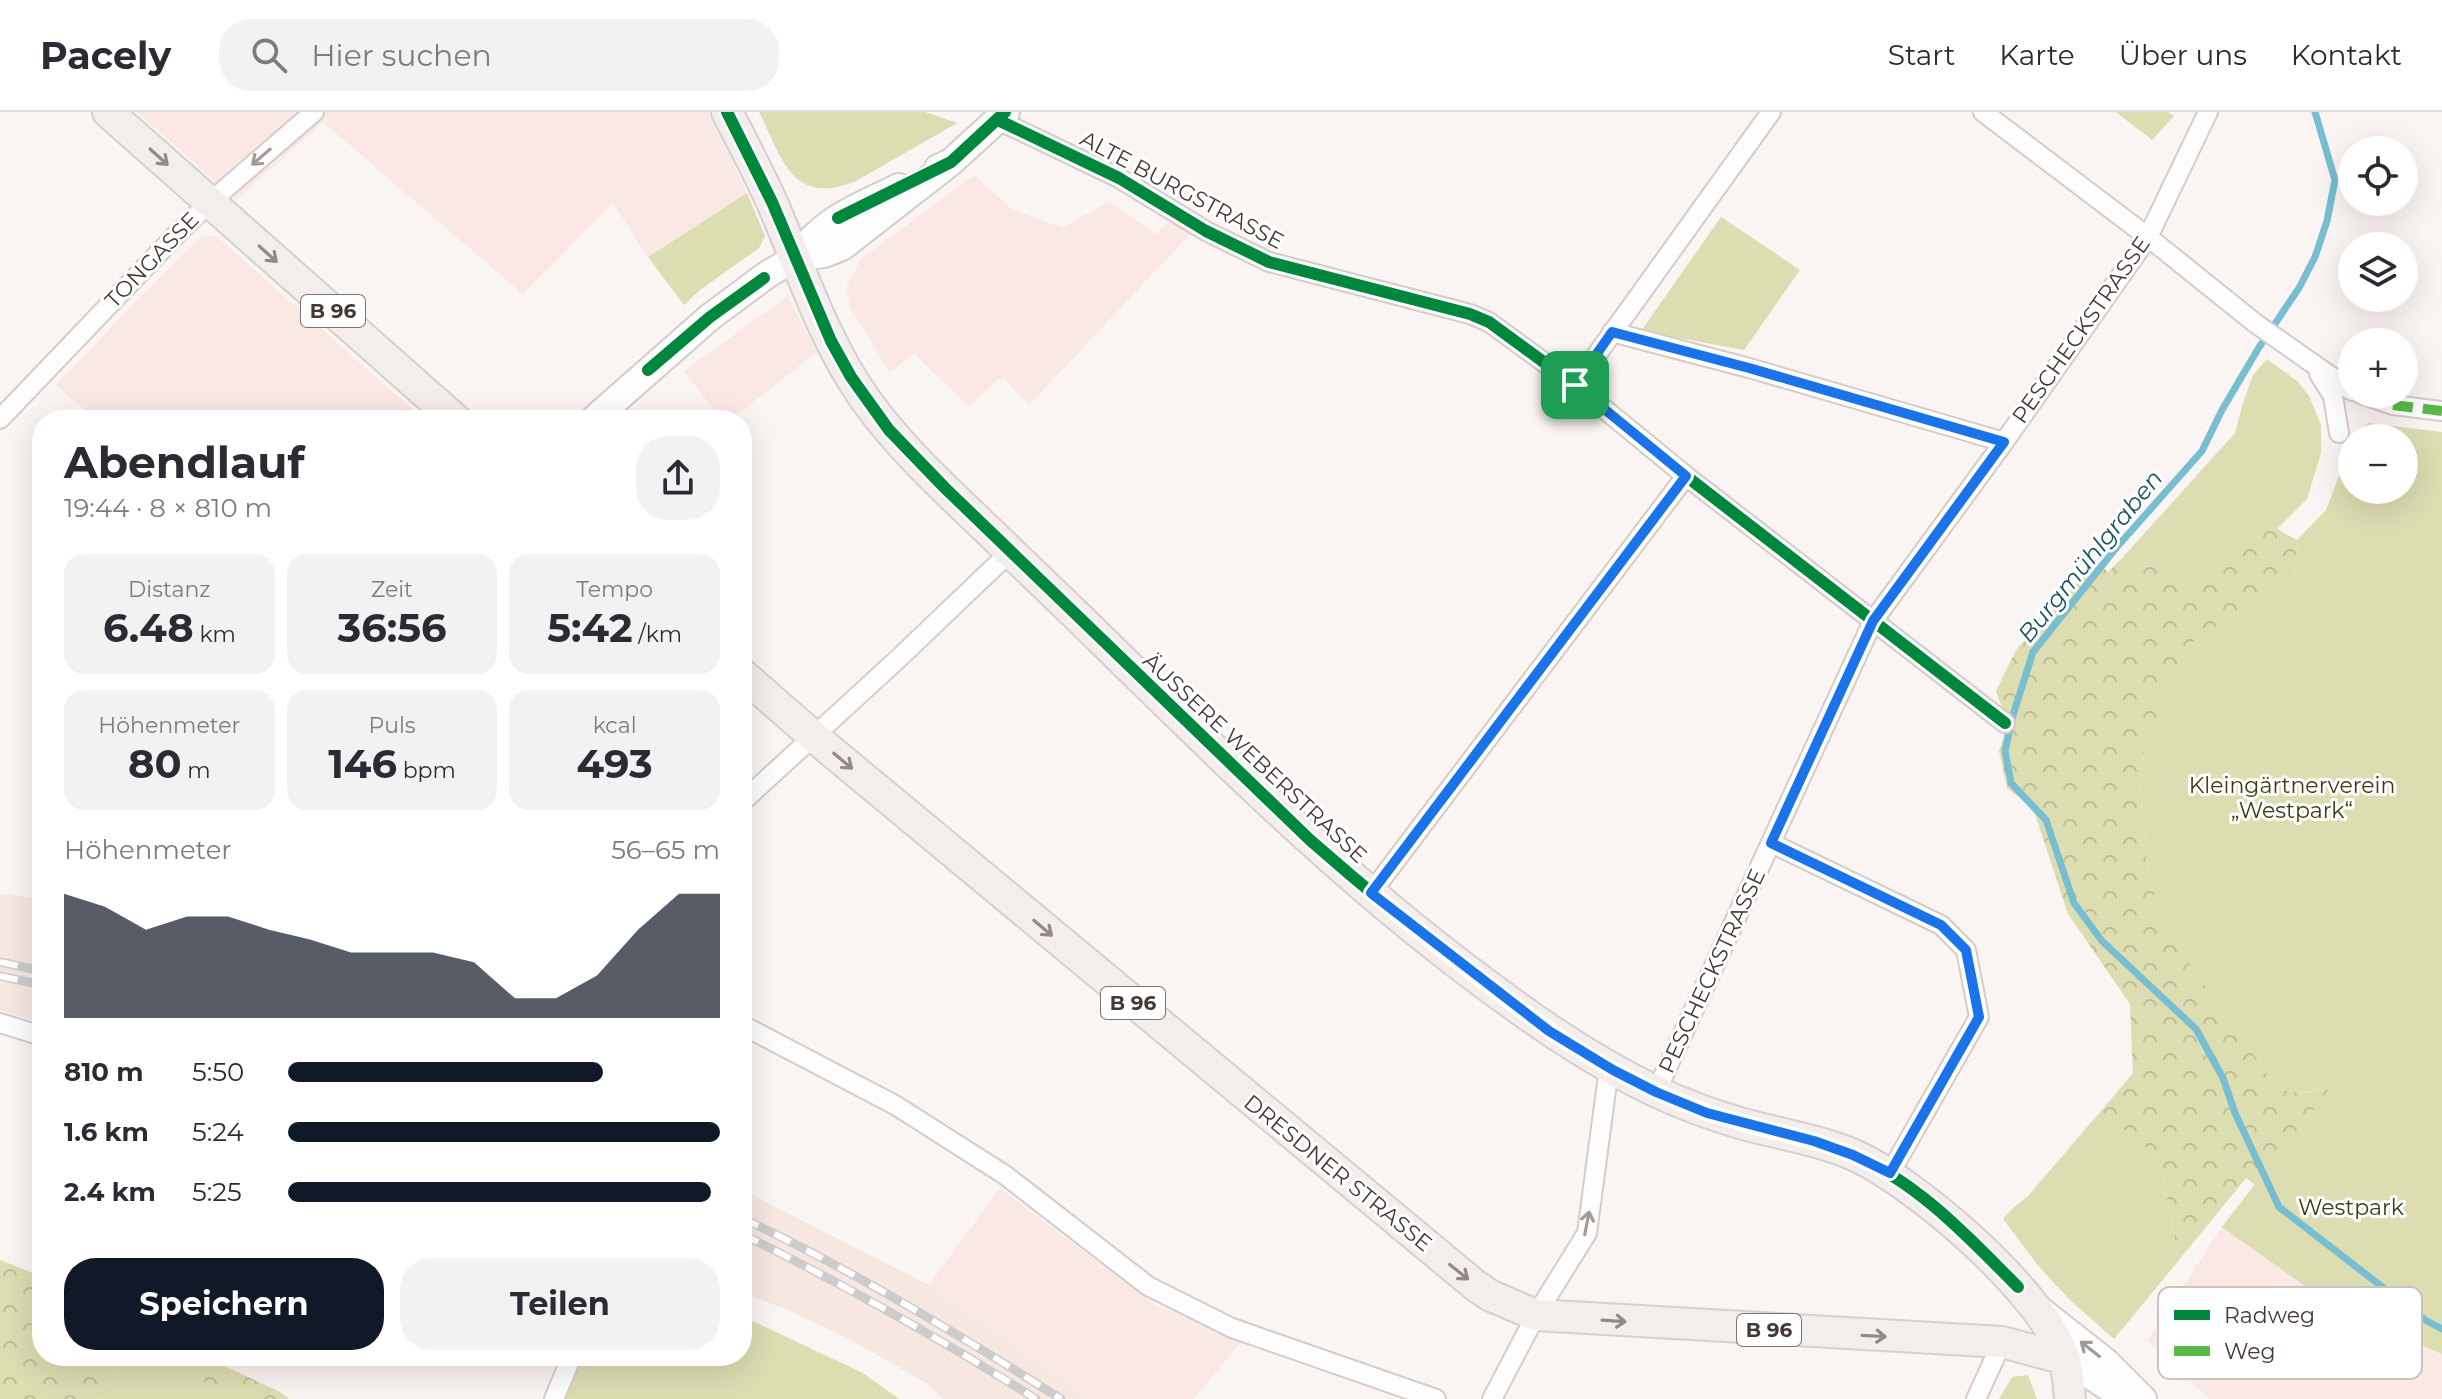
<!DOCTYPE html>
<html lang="de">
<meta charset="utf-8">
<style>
:root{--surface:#fff;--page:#f2f2f3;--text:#2b2b33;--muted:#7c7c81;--line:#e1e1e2;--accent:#111827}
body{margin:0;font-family:Montserrat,sans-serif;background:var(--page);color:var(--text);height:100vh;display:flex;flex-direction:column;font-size:30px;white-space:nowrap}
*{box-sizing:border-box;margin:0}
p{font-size:26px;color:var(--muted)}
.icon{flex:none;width:44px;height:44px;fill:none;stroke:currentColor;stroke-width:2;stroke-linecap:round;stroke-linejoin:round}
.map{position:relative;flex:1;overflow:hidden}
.side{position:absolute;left:32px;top:298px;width:720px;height:956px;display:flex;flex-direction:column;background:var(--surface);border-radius:32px;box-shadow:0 8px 32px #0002}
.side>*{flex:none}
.buttons{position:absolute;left:2338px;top:24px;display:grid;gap:16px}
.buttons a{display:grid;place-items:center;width:80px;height:80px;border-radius:50%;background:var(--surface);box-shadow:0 8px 32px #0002;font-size:40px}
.pin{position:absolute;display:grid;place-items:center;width:68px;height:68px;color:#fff;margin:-34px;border-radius:16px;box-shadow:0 4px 12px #0006}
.round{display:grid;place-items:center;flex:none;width:84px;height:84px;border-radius:32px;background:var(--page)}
.head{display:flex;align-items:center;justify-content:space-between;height:136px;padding:0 32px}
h1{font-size:44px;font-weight:700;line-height:60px}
.metrics{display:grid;grid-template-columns:repeat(3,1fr);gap:12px;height:136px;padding:8px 32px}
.metrics div{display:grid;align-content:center;border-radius:20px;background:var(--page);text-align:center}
.metrics b{font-size:40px;font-weight:700}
.metrics small{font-size:22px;font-weight:400}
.metrics p{font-size:22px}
.chart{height:224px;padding:16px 32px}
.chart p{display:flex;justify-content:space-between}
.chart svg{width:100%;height:144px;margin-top:8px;fill:var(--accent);opacity:.7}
.action{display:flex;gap:16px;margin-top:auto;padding:16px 32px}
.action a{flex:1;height:92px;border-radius:32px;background:var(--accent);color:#fff;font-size:32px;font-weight:700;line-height:92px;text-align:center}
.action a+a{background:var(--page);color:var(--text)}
ul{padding:0 32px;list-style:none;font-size:26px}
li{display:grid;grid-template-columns:128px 96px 1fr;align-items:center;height:60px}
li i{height:20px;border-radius:10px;background:var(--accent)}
header{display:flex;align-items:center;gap:48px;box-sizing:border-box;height:112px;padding:0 40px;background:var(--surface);border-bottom:2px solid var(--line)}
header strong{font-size:38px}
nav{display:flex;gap:44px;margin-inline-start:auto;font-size:28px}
.search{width:560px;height:72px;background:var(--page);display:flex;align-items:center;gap:20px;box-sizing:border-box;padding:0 28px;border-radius:32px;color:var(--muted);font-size:30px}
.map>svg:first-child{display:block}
.commercial{fill:#f9e8e4}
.built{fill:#f6e7e1}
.green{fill:#dcddb1}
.forest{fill:url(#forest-crowns)}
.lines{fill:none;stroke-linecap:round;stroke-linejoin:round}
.stream{stroke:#77bed1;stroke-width:7}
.minor-casing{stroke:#d4ccc9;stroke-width:22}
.secondary-casing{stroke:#d4ccc9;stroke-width:30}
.primary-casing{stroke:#d4d0ce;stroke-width:34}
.minor{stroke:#fefdfd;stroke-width:18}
.secondary{stroke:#fefdfd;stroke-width:26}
.primary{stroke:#f3edeb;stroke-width:30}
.rail-casing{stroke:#cecccb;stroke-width:9}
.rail{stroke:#fff;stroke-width:6;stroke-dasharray:18;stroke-linecap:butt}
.quiet{stroke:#58b947;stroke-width:10;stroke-dasharray:20 10;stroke-linecap:butt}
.cycleway-casing{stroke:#fff;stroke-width:17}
.cycleway{stroke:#00873e;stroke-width:12}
.oneway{stroke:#938a86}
.oneway2{stroke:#a19b98}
.route-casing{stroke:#fff;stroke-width:16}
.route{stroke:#1a73e8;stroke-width:10}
.labels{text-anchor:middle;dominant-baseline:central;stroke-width:6;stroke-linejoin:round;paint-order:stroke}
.shield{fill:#fff;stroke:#7c7471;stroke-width:2}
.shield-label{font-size:20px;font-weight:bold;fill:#443934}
.street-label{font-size:22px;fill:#443934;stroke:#fff}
.park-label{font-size:22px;fill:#3b3e12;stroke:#fff}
.water-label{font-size:24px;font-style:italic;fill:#1a5363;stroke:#fff}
.key{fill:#fff;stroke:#c7c4c2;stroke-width:2}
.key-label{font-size:22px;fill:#443934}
</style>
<header>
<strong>Pacely</strong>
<div class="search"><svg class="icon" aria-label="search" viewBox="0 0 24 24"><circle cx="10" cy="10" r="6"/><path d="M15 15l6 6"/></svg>Hier suchen</div>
<nav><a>Start</a><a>Karte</a><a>Über uns</a><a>Kontakt</a></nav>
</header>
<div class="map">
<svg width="2442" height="1287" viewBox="0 0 2442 1287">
<defs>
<pattern id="forest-crowns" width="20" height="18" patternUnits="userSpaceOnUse" patternTransform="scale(2)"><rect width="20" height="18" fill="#dcddb1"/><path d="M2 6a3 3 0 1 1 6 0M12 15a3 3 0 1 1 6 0" fill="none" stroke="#bebe99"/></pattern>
</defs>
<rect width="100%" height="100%" fill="#faf4f2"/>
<!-- commercial -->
<path class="commercial" d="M 137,0 L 708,0 L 747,81 L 648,145 L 613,91 L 523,182 L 323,10 L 236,88 Z
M 974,63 L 1012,97 L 1062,116 L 1109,90 L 1155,122 L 1172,108 L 1191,121 L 1029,293 L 1005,267 L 998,267 L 969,295 L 914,241 L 890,261 L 851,196 L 846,176 L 861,147 Z
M 216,124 L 420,304 L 416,308 L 96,308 L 56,273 L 150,175 L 201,125 Z
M 788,184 L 817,240 L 730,308 L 722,308 L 684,259 Z
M 1000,1076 L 1153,1192 L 1243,1228 L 1193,1287 L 1090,1287 L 929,1173 Z
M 2222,1115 L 2339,1198 L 2442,1242 L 2442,1287 L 2209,1287 L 2147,1229 Z"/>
<!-- built -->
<path class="built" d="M 0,782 L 42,787 L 42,911 L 0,898 Z
M 742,1078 L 929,1173 L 1090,1287 L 943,1287 L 928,1272 L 851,1228 L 790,1199 L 742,1180 Z"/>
<!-- green -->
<path class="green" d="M 759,0 L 925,0 L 957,11 L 856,69 C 791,95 783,47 759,0 Z
M 2116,0 L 2168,0 L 2174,4 L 2152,28 Z
M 747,81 L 765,124 L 759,136 L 700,178 L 684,193 L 648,145 Z
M 1721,105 L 1800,158 L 1744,238 L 1641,219 Z
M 2267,247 L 2297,269 L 2309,284 L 2321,313 L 2321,341 L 2307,387 L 2277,417 L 2261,405 L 2242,431 L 2200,468 L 2123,445 L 2235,321 L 2243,291 L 2253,263 Z
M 2369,311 L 2442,320 L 2442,1242 L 2339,1198 L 2222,1115 L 2334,970 C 2316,980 2298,984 2277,976 L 2171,825 L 2156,790 L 2147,750 L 2140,678 L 2145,630 L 2185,535 L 2294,465 L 2297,428 L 2326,398 L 2352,330 L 2352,378 L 2404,378 L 2404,326 L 2354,326 L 2356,320 Z
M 2101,999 L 2159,1045 L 2179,1148 L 2114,1227 L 2072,1190 L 2040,1156 L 2003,1107 L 2012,1097 L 2028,1084 Z
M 742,1205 L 759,1212 L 863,1261 L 899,1287 L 564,1287 L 583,1244 L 742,1244 Z
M 130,1244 L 156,1244 L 243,1287 L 97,1287 Z
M 2028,1263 L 2037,1287 L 1999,1287 L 2012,1265 Z"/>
<!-- forest -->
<path class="forest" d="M 2261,404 L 2277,417 L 2297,428 L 2294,465 L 2185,535 L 2145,631 L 2140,678 L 2147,750 L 2156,790 L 2171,825 L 2277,976 C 2299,984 2318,981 2337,967 L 2255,1073 L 2246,1066 L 2179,1148 L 2159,1045 L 2101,999 L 2133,961 L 2130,892 L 2068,802 L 2033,696 L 2007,676 L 1999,639 L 2008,612 L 1996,579 L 2016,538 L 2097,449 L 2108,460 L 2123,445 L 2200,468 L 2242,431 Z
M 0,1148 L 38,1163 L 42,1161 L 42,1244 L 130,1244 L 97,1287 L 0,1287 Z
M 147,1244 L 203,1244 L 282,1281 L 289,1287 L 241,1287 Z"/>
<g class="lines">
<!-- stream -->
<path class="stream" d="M 2315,0 L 2335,68 L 2327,109 L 2315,145 L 2299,176 L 2258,237 L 2222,298 L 2202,339 L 2116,436 L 2033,540 L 2013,603 L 2005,639 L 2011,671 L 2046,708 L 2074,791 L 2102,829 L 2196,917 L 2223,966 L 2235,1001 L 2279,1095 L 2425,1208 L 2442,1217"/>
<defs>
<path id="minor" d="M 1983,0 L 2148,125 L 2255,211 L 2352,279
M 998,8 L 1119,66 L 1206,119 L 1269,150 L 1470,202 L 1489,210 L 1575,273 L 1686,364 L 2005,611
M 1612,220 L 1749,256 L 2004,330
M 2319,262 L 2333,284 L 2339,321
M 1575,273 L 1771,0
M 2361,282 L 2393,293 L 2442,299
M 0,307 L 176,123 L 210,90 L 314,0
M 742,690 L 899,546 L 1010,440
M 1771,731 L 1941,813 L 1966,838 L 1979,905 L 1890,1061
M 1371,781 L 1686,364
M 0,911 L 42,924
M 742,913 L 895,993 L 1005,1063 L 1148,1174 L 1232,1216 L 1436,1287
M 1656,980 L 1873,509 L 2004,330 L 2148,125 L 2208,0
M 554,1287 L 572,1244
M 1492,1287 L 1536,1203 L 1587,1121 L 1607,971 L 1613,958
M 1976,1287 L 2002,1230"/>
<path id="secondary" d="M 938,56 L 951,50 L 1006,0
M 796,146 C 824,106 857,96 899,75
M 593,308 L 710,205 L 768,162 L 796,146 L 824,142 L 842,135 L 951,50
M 2040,1198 L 2106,1250 L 2143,1287
M 2065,1247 L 2126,1287"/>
<path id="primary" d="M 108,0 L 456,308
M 727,0 C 743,31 760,63 774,95 C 802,160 824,229 865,287 C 895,329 932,365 969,400 C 1004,434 1039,467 1074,501 C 1196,620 1316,742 1451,846 C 1515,895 1580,943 1653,978 C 1682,992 1712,1003 1743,1012 C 1780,1022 1819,1028 1854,1043 C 1916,1071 2047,1183 2065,1249 C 2068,1261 2069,1275 2070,1287
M 742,562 L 813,624 L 1476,1174 L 1491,1184 L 1536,1203 L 2002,1230 L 2065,1247"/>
</defs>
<!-- minor casing -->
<use href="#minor" class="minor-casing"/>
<!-- secondary casing -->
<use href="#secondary" class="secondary-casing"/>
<!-- primary casing -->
<use href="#primary" class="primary-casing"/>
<!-- minor -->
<use href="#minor" class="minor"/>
<!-- secondary -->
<use href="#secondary" class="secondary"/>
<!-- primary -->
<use href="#primary" class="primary"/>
<defs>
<path id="rail" d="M 0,850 L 42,859
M 0,864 L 42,873
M 742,1106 C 852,1158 958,1222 1061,1287
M 742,1122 C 843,1172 941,1227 1036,1287"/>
</defs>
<!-- rail casing -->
<use href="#rail" class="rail-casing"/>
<!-- rail -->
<use href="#rail" class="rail"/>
<!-- quiet -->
<path class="quiet" d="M 2393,293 L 2442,299"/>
<defs>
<path id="cycleway" d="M 727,0 L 772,90 L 831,229 L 851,265 L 889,318 L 945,376 L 1310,728 C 1368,779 1427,827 1488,873 C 1529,904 1569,934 1614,958 C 1655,981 1698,999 1743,1011 C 1780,1022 1818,1028 1853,1043 C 1919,1071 1969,1126 2018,1175
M 998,8 L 1119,66 L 1206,119 L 1269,150 L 1470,202 L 1489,210 L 1575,273 L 1686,364 L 2005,611
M 838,106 L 951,50 L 1005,0
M 648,258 L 710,205 L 764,166"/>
</defs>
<!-- cycleway casing -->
<use href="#cycleway" class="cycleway-casing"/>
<!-- cycleway -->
<use href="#cycleway" class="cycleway"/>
</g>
<!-- one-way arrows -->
<defs><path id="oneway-shaft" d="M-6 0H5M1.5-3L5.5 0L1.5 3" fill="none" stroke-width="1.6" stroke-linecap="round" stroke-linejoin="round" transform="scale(2)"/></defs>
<g class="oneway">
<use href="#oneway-shaft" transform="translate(159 45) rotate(42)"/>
<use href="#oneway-shaft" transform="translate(268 142) rotate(42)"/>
<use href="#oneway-shaft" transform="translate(843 649) rotate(40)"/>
<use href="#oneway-shaft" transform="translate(1043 816) rotate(40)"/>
<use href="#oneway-shaft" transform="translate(1459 1160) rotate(39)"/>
<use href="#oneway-shaft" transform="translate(1614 1209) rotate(4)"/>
<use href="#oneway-shaft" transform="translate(1874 1224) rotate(3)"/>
</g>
<g class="oneway2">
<use href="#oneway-shaft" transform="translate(261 45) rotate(139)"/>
<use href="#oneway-shaft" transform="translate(1587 1111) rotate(-79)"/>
<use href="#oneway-shaft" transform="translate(2090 1237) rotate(-142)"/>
</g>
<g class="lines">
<defs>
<path id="route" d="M 1612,220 L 1749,256 L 2004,330 L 1873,509 L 1771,731 L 1941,813 L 1966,838 L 1979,905 L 1890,1061 L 1853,1043 L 1814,1029 L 1707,1001 L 1656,980 L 1613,958 L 1549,919 L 1371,781 L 1686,364 L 1575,273 Z"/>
</defs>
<!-- route casing -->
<use href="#route" class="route-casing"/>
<!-- route -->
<use href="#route" class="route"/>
</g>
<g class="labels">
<!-- shield labels -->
<g class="shield">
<rect x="301" y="183" width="64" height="32" rx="6"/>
<rect x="1101" y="875" width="64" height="32" rx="6"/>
<rect x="1737" y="1202" width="64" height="32" rx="6"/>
</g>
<g class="shield-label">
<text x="333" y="199">B 96</text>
<text x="1133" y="891">B 96</text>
<text x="1769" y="1218">B 96</text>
</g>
<!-- street labels -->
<g class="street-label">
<text transform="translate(1182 78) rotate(28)">ALTE BURGSTRASSE</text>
<text transform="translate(152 148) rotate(-46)">TONGASSE</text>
<text transform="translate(2081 218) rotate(-55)">PESCHECKSTRASSE</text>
<text transform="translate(1255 646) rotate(43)">ÄUSSERE WEBERSTRASSE</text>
<text transform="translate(1712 859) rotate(-65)">PESCHECKSTRASSE</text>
<text transform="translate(1338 1061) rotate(39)">DRESDNER STRASSE</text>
</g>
<!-- park labels -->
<g class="park-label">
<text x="2292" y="673">Kleingärtnerverein<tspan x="2292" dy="25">„Westpark“</tspan></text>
<text x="2351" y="1095">Westpark</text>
</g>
<!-- water labels -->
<g class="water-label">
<text transform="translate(2090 444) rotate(-51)">Burgmühlgraben</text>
</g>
</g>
<!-- legend -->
<rect x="2158" y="1175" width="264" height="92" rx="12" class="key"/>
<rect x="2174" y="1198" width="36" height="10" fill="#00873e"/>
<rect x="2174" y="1234" width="36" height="10" fill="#58b947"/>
<g class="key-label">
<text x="2224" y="1211">Radweg</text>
<text x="2224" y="1247">Weg</text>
</g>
</svg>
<div class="buttons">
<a><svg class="icon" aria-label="locate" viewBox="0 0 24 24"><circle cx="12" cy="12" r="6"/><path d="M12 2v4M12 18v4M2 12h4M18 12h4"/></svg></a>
<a><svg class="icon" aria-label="layers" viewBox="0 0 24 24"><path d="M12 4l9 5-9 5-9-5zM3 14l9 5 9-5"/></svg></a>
<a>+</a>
<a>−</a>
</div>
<div class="pin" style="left:1575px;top:273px;background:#1e9e55"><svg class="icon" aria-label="arrive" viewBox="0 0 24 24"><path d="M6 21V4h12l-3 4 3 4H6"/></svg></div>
<section class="side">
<div class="head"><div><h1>Abendlauf</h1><p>19:44 · 8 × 810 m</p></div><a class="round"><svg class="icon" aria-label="share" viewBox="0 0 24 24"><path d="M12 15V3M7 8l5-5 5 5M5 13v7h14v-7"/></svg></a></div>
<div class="metrics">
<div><p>Distanz</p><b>6.48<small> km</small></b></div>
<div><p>Zeit</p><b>36:56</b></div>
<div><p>Tempo</p><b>5:42<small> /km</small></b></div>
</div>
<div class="metrics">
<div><p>Höhenmeter</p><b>80<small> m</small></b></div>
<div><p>Puls</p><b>146<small> bpm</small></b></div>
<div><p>kcal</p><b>493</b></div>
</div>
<div class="chart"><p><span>Höhenmeter</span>56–65 m</p>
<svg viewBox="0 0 160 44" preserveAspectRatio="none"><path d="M0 44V6L10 10L20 17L30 13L40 13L50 17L60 20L70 24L80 24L90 24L100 27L110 38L120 38L130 31L140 17L150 6L160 6V44z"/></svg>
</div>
<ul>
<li><b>810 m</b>5:50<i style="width:73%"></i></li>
<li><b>1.6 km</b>5:24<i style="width:100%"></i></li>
<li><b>2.4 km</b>5:25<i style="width:98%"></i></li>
</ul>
<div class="action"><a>Speichern</a><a>Teilen</a></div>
</section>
</div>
